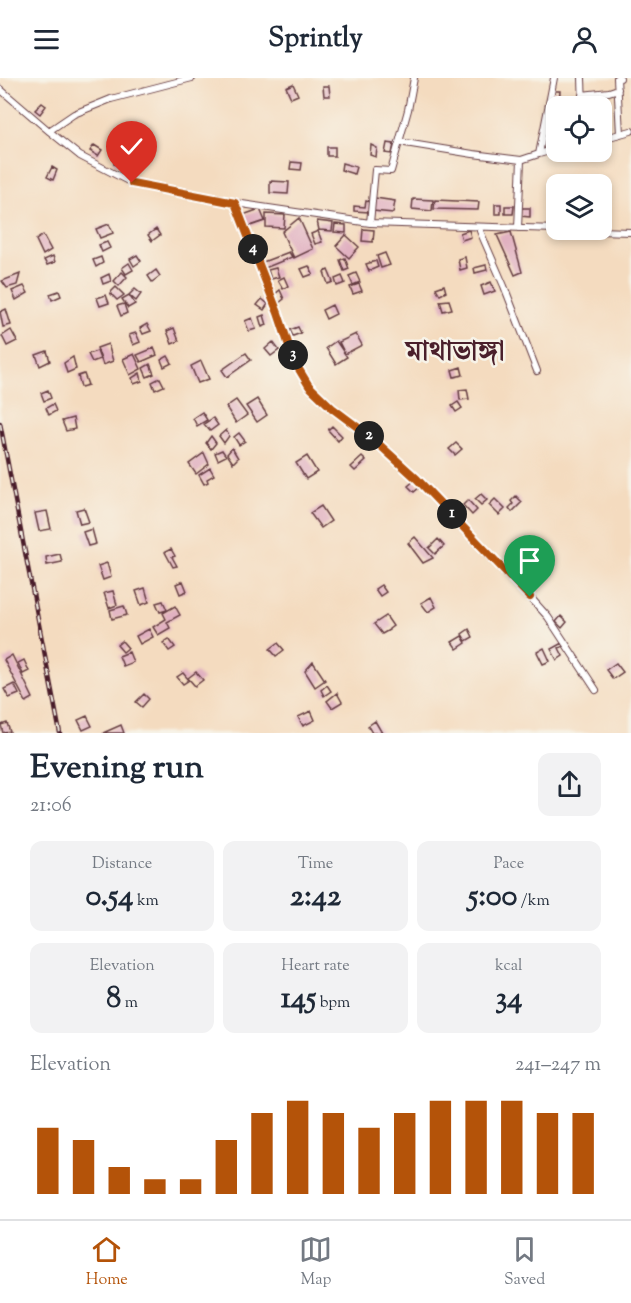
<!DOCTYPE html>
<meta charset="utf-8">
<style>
:root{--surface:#fff;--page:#f2f2f3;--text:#1f2937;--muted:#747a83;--line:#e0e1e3;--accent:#b45309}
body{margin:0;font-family:"Sorts Mill Goudy","Noto Serif Bengali",serif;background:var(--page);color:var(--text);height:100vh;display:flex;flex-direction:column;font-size:22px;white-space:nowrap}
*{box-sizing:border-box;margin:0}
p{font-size:20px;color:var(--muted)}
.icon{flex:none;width:33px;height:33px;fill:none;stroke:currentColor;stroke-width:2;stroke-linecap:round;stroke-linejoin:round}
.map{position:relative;height:655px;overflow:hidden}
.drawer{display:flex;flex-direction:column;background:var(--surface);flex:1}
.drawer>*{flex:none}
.fabs{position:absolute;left:546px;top:18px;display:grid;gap:12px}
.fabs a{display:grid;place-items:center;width:66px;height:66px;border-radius:12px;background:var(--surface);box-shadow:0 3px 9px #0003;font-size:30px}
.pin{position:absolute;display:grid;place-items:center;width:51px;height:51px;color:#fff;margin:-62px -26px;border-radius:50% 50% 50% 0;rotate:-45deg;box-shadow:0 0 6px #0007}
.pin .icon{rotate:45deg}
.km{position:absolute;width:30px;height:30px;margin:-15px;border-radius:50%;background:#222;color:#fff;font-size:16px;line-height:30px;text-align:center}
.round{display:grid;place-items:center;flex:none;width:63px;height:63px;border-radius:12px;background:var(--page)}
.summary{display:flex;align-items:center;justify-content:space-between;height:102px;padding:0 30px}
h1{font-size:33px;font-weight:800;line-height:45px}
.figures{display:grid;grid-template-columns:repeat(3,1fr);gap:9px;height:102px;padding:6px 30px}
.figures div{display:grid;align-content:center;border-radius:12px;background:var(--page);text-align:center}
.figures b{font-size:30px;font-weight:800}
.figures small{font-size:16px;font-weight:400}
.figures p{font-size:16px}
.chart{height:168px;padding:12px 30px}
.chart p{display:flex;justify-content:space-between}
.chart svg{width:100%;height:108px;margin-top:6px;stroke:var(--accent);stroke-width:6}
header{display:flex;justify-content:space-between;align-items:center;height:78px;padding:0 30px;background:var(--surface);font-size:27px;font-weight:800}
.tab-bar{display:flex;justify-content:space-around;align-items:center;height:84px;border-top:2px solid var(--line);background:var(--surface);font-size:16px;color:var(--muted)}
.tab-bar a{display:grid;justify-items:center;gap:3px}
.tab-bar .on{color:var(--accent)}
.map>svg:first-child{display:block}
.building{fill:#e1b1c1}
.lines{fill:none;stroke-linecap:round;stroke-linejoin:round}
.minor-casing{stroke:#643b41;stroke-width:8}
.minor{stroke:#fff;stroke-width:6}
.rail-casing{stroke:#4a1f2b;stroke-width:4.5}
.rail{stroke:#f7f3e8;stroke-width:2;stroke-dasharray:7;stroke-linecap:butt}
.route-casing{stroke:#fff;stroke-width:12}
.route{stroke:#b45309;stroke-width:8}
.labels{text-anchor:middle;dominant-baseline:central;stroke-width:5;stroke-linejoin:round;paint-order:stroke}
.district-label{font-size:28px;font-weight:bold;fill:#4a1f2b;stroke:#f7f3e8}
</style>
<header><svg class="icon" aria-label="menu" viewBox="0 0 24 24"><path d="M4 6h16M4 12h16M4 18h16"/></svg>Sprintly<svg class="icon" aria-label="person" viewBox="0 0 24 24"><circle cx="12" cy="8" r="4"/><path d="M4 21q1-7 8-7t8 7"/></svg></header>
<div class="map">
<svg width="631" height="655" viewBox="0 0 631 655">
<rect width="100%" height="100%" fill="#f7f3e8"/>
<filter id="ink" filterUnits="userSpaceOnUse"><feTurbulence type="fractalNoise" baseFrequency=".0167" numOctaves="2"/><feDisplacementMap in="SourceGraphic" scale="12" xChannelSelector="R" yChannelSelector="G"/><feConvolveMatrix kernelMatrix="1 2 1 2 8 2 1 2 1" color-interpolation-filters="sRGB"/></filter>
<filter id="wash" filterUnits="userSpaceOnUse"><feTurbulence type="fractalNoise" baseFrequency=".008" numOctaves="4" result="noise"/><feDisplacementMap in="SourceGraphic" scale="24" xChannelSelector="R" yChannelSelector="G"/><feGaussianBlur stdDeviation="1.35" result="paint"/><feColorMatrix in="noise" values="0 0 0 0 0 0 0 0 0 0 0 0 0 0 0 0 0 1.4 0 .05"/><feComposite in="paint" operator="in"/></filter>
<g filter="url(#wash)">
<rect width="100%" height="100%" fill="#f4dbbf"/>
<g id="blocks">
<!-- building -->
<path class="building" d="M 293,6 L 298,17 L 291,20 L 286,9 Z
M 323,8 L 329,8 L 330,18 L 324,18 Z
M 552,13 L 560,13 L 559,25 L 551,24 Z
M 42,25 L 46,28 L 40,36 L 35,32 Z
M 387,65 L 394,66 L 392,76 L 385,75 Z
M 94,67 L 102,72 L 98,78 L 90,73 Z
M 371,67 L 377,70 L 376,79 L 370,77 Z
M 327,69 L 335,69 L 335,78 L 327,78 Z
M 115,78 L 122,79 L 121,87 L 114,86 Z
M 291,84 L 302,85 L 301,92 L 290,91 Z
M 342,85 L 356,89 L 354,96 L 341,92 Z
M 52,89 L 57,92 L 53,102 L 47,99 Z
M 270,103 L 289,104 L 288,116 L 270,115 Z
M 375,120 L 395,123 L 393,135 L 373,133 Z
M 413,121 L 433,122 L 432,133 L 412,131 Z
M 435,122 L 479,124 L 478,132 L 434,131 Z
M 366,123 L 370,124 L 369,134 L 354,133 L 354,128 L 365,129 Z
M 495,126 L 501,126 L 501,136 L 495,136 Z
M 505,128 L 514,128 L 513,136 L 505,136 Z
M 521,130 L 530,130 L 530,139 L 520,138 Z
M 260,131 L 265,143 L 247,149 L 243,137 Z
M 266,136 L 285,137 L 284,150 L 266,149 Z
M 299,140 L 313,171 L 294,180 L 282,154 Z
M 317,143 L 333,145 L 332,153 L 319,152 Z
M 109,146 L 113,155 L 100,160 L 96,151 Z
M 335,146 L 346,147 L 346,155 L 334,154 Z
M 156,151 L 160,157 L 152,163 L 148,157 Z
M 363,151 L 374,152 L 373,164 L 362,163 Z
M 469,152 L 471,159 L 462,162 L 460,155 Z
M 318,153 L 322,164 L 315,166 L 311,156 Z
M 511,154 L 522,194 L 515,197 L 497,157 Z
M 43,157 L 51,172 L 43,177 L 36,162 Z
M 346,157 L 359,169 L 349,180 L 336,168 Z
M 107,164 L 110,170 L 102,174 L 99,167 Z
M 289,174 L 292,179 L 265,190 L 263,184 Z
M 385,175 L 390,187 L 381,190 L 377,178 Z
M 137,177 L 141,183 L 134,188 L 130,181 Z
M 53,178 L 55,184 L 47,187 L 44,182 Z
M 101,179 L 103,185 L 96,189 L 93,182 Z
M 465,179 L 467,190 L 460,192 L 458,181 Z
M 345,180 L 349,191 L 344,193 L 340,182 Z
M 376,183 L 378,189 L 369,193 L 366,186 Z
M 129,185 L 133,192 L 126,196 L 122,190 Z
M 486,187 L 487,192 L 475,195 L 474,190 Z
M 309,188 L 313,196 L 305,199 L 301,191 Z
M 276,190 L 279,199 L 271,201 L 268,192 Z
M 156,192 L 160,198 L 152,204 L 148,198 Z
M 328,192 L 333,204 L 328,206 L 324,194 Z
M 122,194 L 127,199 L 119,208 L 114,203 Z
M 356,195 L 360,204 L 353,207 L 349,198 Z
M 20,196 L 17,207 L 7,210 L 2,203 Z
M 109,196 L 111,203 L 103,206 L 101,200 Z
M 342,198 L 345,205 L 337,208 L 335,201 Z
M 284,199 L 288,208 L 283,211 L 278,202 Z
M 491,204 L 495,213 L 484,217 L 481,208 Z
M 359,206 L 362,213 L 353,216 L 350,209 Z
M 444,207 L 446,214 L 440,217 L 436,210 Z
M 24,208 L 28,215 L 16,222 L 12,213 Z
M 116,209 L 124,217 L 117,222 L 110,215 Z
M 135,211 L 141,216 L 136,223 L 129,217 Z
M 280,212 L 284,221 L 279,225 L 274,217 Z
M 59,213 L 61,218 L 52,222 L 50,216 Z
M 106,217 L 109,225 L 100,228 L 97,220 Z
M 129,217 L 135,226 L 128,230 L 122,221 Z
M 262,221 L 268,226 L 264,232 L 257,227 Z
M 449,222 L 452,231 L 443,233 L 440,223 Z
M 124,226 L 127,235 L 121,238 L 117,228 Z
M 332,227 L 336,236 L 326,241 L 322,232 Z
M 6,231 L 11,247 L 3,249 L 0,234 Z
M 264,237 L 267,247 L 262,249 L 259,239 Z
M 252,240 L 256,251 L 249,253 L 245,243 Z
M 147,246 L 151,253 L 143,256 L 140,250 Z
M 298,249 L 301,255 L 293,258 L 290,252 Z
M 174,250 L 179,263 L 172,266 L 167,253 Z
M 11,252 L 17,263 L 7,268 L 2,258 Z
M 136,255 L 140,264 L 133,267 L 129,257 Z
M 356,256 L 362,267 L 345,276 L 339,264 Z
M 336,263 L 347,279 L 336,286 L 326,270 Z
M 273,264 L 279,272 L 271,278 L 265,271 Z
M 108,266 L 113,283 L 103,287 L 97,270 Z
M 154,270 L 157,277 L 141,284 L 137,277 Z
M 47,273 L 50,283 L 40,288 L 36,277 Z
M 97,273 L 100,281 L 92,284 L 88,276 Z
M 246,275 L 251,282 L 227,299 L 222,292 Z
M 134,276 L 141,291 L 130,297 L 123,281 Z
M 168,278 L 172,285 L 164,289 L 161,282 Z
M 73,279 L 76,291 L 67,295 L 64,285 Z
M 201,283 L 209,301 L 198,305 L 191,288 Z
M 150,286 L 154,296 L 147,299 L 143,290 Z
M 461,289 L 463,297 L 454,299 L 452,292 Z
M 140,295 L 142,303 L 134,306 L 132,300 Z
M 84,296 L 88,307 L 81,309 L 78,298 Z
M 160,300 L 164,308 L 155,312 L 152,304 Z
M 467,311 L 469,321 L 460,322 L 459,312 Z
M 48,312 L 51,320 L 44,323 L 41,315 Z
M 257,321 L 267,337 L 257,344 L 246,328 Z
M 236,322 L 247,337 L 236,345 L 226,329 Z
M 458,324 L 462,330 L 456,334 L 452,328 Z
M 53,326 L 56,333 L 49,337 L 46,330 Z
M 202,334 L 207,342 L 197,348 L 193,340 Z
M 73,340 L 75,351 L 66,353 L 62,343 Z
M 213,340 L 218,347 L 210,353 L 204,346 Z
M 332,348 L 342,358 L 338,363 L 328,352 Z
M 226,352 L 229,358 L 224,365 L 219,358 Z
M 239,355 L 245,363 L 239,367 L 234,359 Z
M 211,358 L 216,365 L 211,371 L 206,365 Z
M 456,365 L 462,371 L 455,377 L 449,371 Z
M 232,370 L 238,380 L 233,385 L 227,376 Z
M 222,372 L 226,378 L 218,382 L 215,375 Z
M 204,375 L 209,386 L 196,396 L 189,386 Z
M 307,378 L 317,394 L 306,401 L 296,385 Z
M 362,379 L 366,383 L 355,393 L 351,389 Z
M 210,390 L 214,397 L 207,401 L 208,404 L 204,406 L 199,397 Z
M 415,402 L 420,409 L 414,414 L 408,408 Z
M 481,416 L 487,422 L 481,427 L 475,421 Z
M 516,418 L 522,424 L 512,434 L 509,430 L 513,426 L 511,423 Z
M 495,421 L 505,431 L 499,437 L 489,427 Z
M 468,422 L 477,432 L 472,437 L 463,427 Z
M 321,428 L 331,443 L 321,450 L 310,435 Z
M 84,430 L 89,444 L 80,446 L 76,432 Z
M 47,433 L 51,451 L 39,453 L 35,435 Z
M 92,451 L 96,466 L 88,468 L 83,454 Z
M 415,459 L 433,480 L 423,485 L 408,465 Z
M 438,461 L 444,468 L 435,476 L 429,470 Z
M 171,471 L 175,478 L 172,479 L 177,488 L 173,489 L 165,474 Z
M 60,476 L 62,484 L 47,487 L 46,479 Z
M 107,485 L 111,499 L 103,502 L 98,488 Z
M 183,503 L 187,513 L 180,516 L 176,506 Z
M 381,507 L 386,514 L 380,518 L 375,511 Z
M 145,510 L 149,524 L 141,527 L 136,513 Z
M 113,513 L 117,527 L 109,530 L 104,515 Z
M 431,519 L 436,529 L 428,534 L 421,525 Z
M 163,523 L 167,532 L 160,534 L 156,525 Z
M 124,528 L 127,537 L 112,541 L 110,532 Z
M 175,528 L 180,537 L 167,544 L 170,550 L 158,557 L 153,549 L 166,541 L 163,535 Z
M 386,538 L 393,548 L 389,551 L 389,552 L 382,556 L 374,546 Z
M 561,538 L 567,544 L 562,550 L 556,544 Z
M 149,551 L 153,559 L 140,566 L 136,558 Z
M 469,551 L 473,559 L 466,563 L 462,556 Z
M 462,558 L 466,565 L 457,571 L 452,564 Z
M 169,561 L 175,569 L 169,573 L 163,565 Z
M 122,563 L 128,570 L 123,574 L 117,567 Z
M 278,565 L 284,572 L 276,578 L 270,571 Z
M 562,565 L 564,568 L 559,570 L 563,578 L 557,582 L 551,571 Z
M 544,570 L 550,583 L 543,586 L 537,574 Z
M 129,574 L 133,584 L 123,588 L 119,578 Z
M 12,577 L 33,620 L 26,624 L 4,582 Z
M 24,582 L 29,593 L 23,596 L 18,585 Z
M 313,584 L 325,602 L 315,609 L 305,593 Z
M 616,585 L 623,594 L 613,601 L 606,592 Z
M 196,594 L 203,602 L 195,608 L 188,600 Z
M 183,595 L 189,602 L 183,606 L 177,599 Z
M 14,606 L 19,616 L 9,620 L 4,611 Z
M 327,607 L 331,613 L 324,618 L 321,612 Z
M 337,615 L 342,624 L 332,630 L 327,623 Z
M 144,616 L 149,621 L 142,629 L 136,624 Z
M 311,633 L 315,642 L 303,648 L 298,639 Z
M 87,638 L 92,648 L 83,652 L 78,642 Z
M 375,643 L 382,655 L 372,655 L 368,648 Z
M 7,645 L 10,654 L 3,655 L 1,647 Z
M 121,647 L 124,655 L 103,655 Z"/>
</g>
</g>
<g filter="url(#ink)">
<use href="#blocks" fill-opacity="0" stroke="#643b41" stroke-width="1.5"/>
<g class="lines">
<defs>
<path id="minor" d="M 582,0 L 583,28
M 0,11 L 49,53 L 80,78 L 132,105 L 235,125 L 370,145 L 556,151
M 582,17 L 609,14 L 618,11
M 49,53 L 74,36 L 111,21 L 192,0
M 620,56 L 617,0 L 620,0
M 602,61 L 631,53
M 399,64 L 473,76 L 521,82
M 539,76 L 556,71
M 235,125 L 278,235 L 289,268 L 297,288 L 309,308 L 332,330 L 372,360 L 417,401 L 530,519 L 548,539 L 596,612
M 370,145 L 375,92 L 391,93 L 408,32 L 414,0
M 518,150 L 521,82 L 539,76 L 554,0
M 566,152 L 631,154
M 480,153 L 504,208 L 537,293"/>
</defs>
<!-- minor casing -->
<use href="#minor" class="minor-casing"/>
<!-- minor -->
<use href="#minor" class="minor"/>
<defs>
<path id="rail" d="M 0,345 L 60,655"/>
</defs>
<!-- rail casing -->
<use href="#rail" class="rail-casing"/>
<!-- rail -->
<use href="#rail" class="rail"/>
</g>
</g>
<g class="lines" filter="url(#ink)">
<defs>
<path id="route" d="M 132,105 L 235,125 L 278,235 L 289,268 L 297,288 L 309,308 L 332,330 L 372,360 L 417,401 L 530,519"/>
</defs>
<!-- route casing -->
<use href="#route" class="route-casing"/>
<!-- route -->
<use href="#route" class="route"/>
</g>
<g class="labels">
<!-- district labels -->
<g class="district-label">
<text x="455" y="275">মাথাভাঙ্গা</text>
</g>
</g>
</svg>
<div class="fabs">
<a><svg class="icon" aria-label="locate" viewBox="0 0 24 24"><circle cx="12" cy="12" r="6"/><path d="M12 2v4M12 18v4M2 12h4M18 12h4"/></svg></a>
<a><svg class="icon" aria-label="layers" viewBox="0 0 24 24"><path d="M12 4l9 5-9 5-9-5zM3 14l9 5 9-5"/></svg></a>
</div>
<div class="pin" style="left:530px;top:519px;background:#1e9e55"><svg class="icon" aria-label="arrive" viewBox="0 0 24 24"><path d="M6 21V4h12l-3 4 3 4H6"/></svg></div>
<div class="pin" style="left:132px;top:105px;background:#d93025"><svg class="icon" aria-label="check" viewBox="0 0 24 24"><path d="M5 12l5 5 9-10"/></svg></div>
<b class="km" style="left:452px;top:436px">1</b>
<b class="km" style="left:369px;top:358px">2</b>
<b class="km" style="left:293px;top:277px">3</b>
<b class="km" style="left:253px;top:171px">4</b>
</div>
<section class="drawer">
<div class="summary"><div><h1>Evening run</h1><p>21:06</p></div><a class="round"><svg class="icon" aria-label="share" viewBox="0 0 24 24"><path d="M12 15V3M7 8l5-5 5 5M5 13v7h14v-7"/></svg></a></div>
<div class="figures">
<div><p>Distance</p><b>0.54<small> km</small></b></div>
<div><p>Time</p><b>2:42</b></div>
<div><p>Pace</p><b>5:00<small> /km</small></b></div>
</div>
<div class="figures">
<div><p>Elevation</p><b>8<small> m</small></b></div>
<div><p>Heart rate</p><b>145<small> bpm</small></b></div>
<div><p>kcal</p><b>34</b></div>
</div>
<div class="chart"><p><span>Elevation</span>241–247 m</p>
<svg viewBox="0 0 160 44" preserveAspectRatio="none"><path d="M5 44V17M15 44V22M25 44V33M35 44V38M45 44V38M55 44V22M65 44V11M75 44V6M85 44V11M95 44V17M105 44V11M115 44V6M125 44V6M135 44V6M145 44V11M155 44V11"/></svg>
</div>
</section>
<nav class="tab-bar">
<a class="on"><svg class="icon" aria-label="home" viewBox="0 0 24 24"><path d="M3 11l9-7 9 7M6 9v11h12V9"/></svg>Home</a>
<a><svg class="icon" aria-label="map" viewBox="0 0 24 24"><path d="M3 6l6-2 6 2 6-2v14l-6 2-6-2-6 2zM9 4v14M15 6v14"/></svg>Map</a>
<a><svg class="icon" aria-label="saved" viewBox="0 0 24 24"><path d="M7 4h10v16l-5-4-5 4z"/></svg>Saved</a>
</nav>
